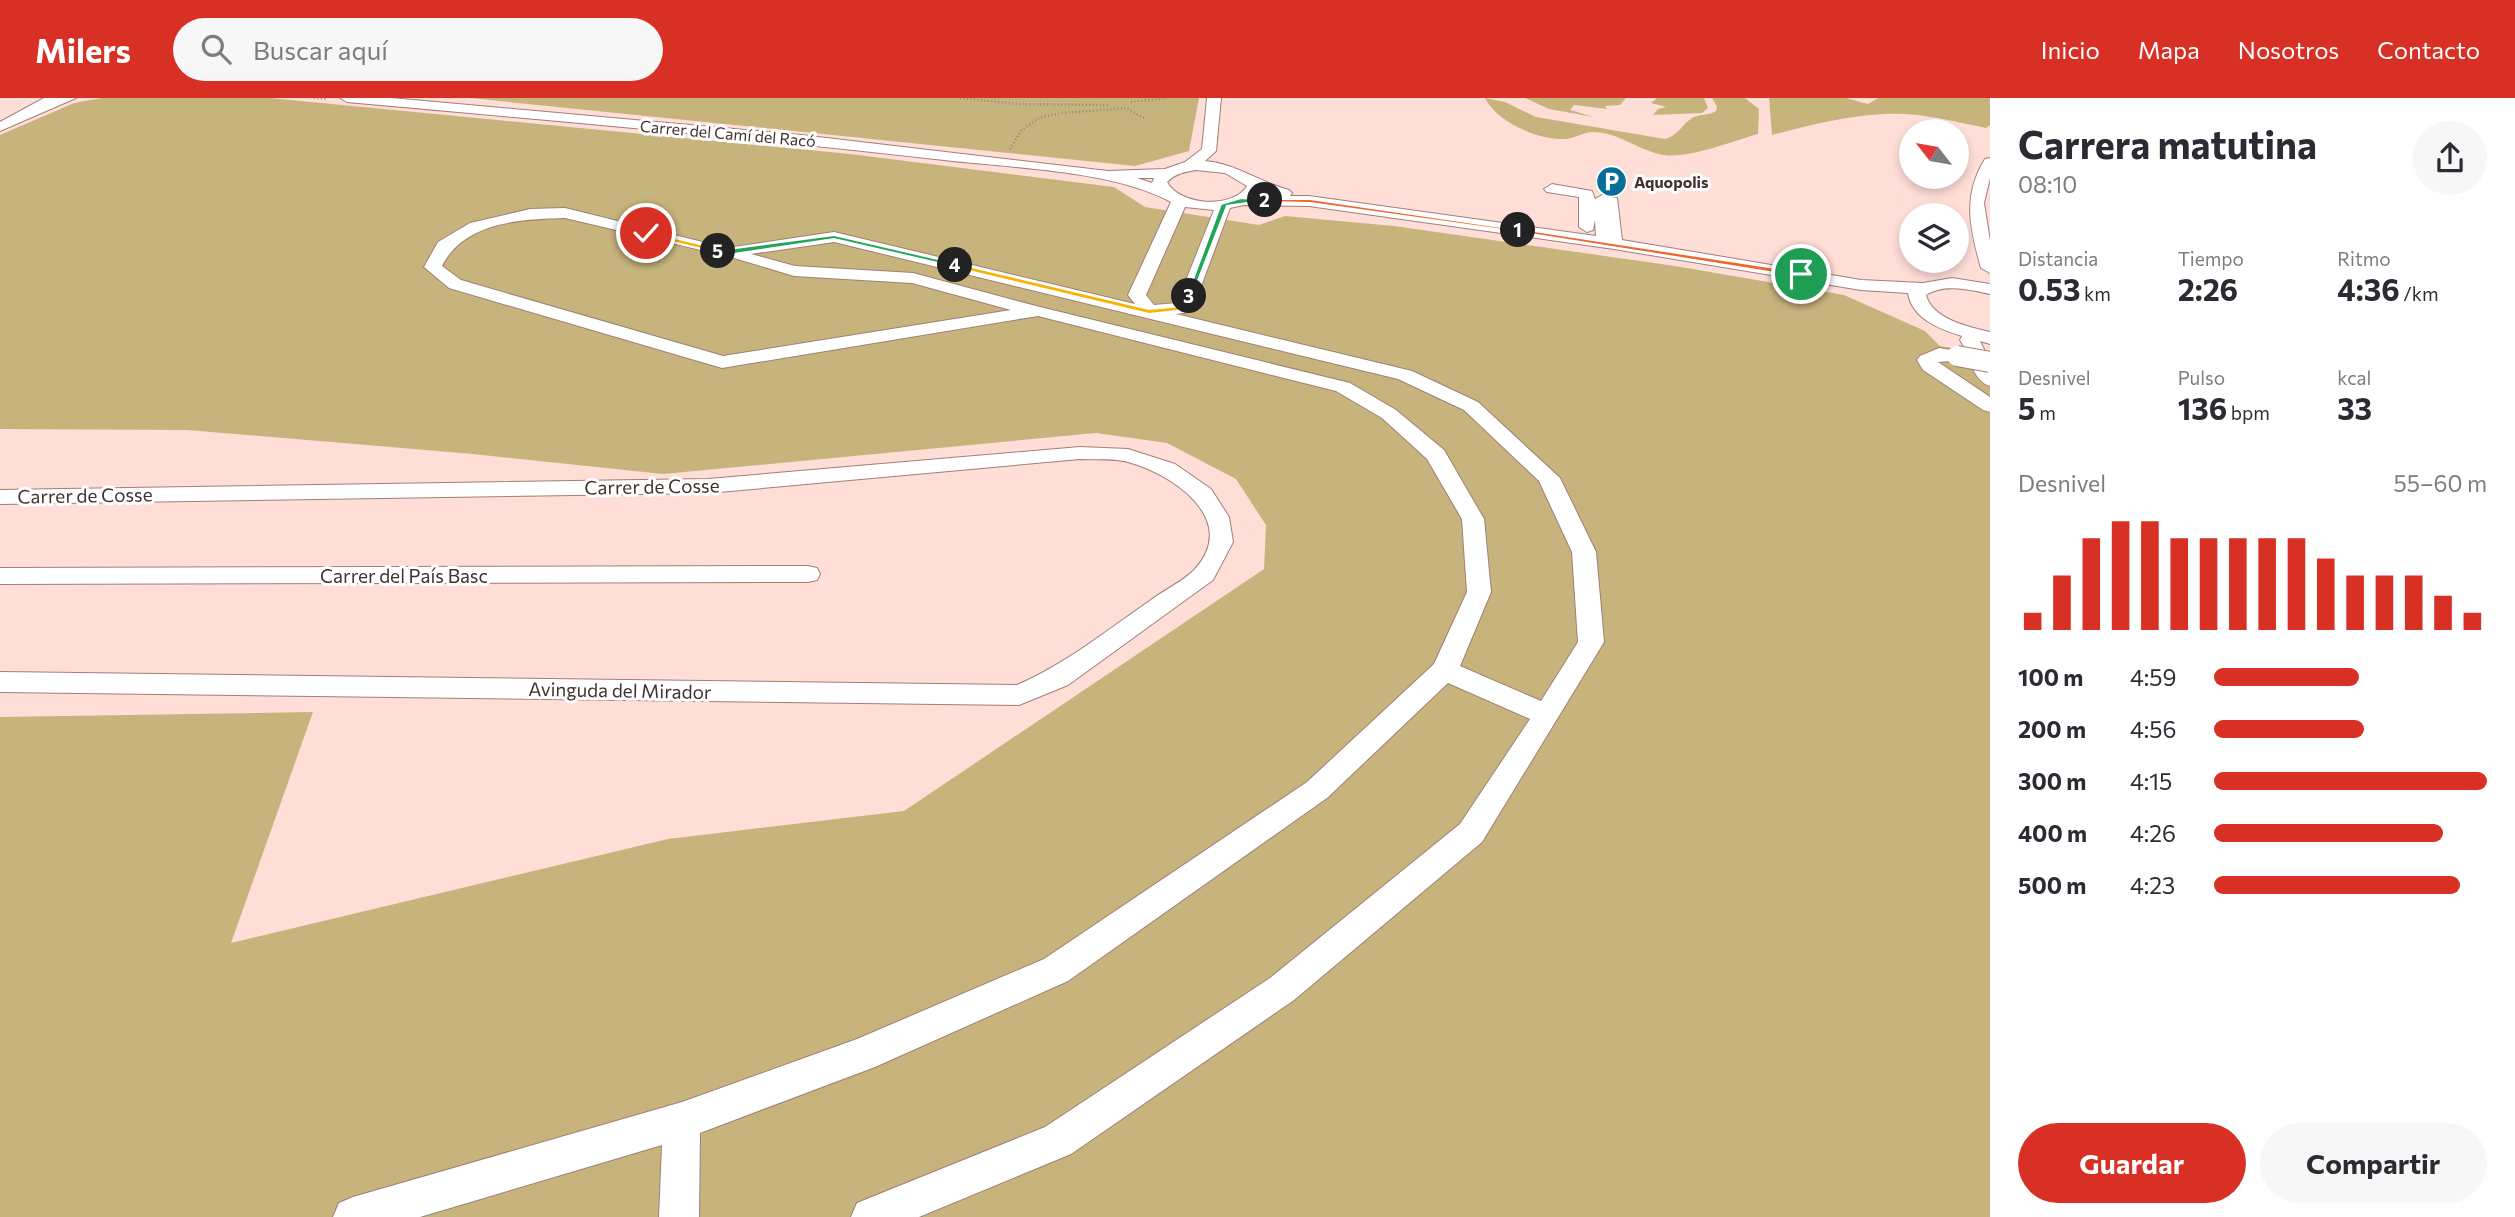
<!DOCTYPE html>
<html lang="es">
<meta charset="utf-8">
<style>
:root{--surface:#fff;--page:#f7f7f7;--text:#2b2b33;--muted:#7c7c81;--accent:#d93025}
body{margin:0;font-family:Commissioner,sans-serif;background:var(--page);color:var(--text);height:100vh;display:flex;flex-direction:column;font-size:26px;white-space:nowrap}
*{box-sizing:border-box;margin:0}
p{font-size:23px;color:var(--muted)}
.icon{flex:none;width:38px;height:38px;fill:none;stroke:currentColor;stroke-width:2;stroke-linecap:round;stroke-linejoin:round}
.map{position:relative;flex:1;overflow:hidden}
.side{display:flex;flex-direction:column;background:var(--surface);width:525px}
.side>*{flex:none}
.needle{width:46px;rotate:301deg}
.controls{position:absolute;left:1899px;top:21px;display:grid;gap:14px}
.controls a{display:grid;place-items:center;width:70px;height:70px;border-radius:50%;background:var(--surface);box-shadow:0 4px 10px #0003;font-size:35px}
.pin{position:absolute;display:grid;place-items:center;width:60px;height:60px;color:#fff;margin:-30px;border:4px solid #fff;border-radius:50%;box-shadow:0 2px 7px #0007}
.km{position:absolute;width:35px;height:35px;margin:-18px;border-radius:50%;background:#222;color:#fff;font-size:19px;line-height:35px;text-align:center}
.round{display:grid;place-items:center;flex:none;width:74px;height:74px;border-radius:37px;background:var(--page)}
.headline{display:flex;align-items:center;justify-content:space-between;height:119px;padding:0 28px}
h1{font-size:38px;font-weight:700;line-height:52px}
.metrics{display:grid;grid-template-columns:repeat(3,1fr);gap:10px;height:119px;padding:7px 28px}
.metrics div{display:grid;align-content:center}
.metrics b{font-size:30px;font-weight:700}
.metrics small{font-size:19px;font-weight:400}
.metrics p{font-size:19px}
.chart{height:196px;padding:14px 28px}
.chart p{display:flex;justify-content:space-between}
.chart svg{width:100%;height:126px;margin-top:7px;stroke:var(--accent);stroke-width:6}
.cta{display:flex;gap:14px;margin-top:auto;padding:14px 28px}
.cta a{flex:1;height:80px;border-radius:42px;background:var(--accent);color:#fff;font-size:28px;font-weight:700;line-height:80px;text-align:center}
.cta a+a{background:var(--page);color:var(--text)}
ul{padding:0 28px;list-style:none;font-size:23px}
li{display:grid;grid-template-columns:112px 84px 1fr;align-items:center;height:52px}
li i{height:18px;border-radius:9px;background:var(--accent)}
header{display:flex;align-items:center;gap:42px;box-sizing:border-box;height:98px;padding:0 35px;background:var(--accent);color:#fff}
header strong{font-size:33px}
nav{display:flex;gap:38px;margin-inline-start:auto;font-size:24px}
.search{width:490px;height:63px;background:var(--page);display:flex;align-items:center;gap:18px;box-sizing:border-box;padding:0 24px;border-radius:38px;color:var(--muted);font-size:26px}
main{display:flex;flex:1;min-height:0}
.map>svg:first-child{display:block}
.green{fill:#c7b47d}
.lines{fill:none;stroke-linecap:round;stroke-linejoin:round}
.minor-casing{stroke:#a27e77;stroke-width:2}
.path{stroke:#9b837f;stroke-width:2.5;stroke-dasharray:1 2.5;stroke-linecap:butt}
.minor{fill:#fff;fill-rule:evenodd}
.minor-bridge-casing{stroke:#a27e77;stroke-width:22;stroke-linecap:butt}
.minor-bridge{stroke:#fff;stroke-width:20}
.split-1{fill:#f0652b;stroke:#fff;stroke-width:2}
.split-2{fill:#f0652b;stroke:#fff;stroke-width:2}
.split-3{fill:#22a559;stroke:#fff;stroke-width:2}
.split-4{fill:#f5b400;stroke:#fff;stroke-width:2}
.split-5{fill:#22a559;stroke:#fff;stroke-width:2}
.split-6{fill:#f5b400;stroke:#fff;stroke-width:2}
.labels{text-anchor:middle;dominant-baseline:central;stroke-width:6;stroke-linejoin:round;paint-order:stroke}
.far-street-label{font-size:16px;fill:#42322f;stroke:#fff}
.far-poi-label{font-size:16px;font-weight:bold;fill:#42322f;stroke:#fff;text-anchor:start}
.street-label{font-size:19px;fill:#42322f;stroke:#fff}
</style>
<header>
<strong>Milers</strong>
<div class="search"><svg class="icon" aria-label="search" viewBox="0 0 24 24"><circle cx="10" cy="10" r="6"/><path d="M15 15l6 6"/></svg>Buscar aquí</div>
<nav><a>Inicio</a><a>Mapa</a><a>Nosotros</a><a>Contacto</a></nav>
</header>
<main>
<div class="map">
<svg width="1990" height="1119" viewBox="0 0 1990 1119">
<rect width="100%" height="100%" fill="#ffded8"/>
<!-- green -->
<path class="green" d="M 102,0 L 270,0 L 850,56 L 1114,89 L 1145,109 L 1259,127 L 1285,118 L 1394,128 L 1675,168 L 1844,197 L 1925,233 L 1940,248 L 1990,256 L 1990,1119 L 0,1119 L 0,619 L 313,614 L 231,845 L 668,741 L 904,713 L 1264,471 L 1266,427 L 1236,381 L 1167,345 L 1096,335 L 663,376 L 473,356 L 187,332 L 0,331 L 0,37 L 74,5 Z
M 470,0 L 1199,0 L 1189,53 L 1135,68 Z
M 1485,0 L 1505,4 L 1536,19 L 1665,41 C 1676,39 1684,25 1692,20 C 1699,16 1708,18 1716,13 L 1717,9 L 1712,0 L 1745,0 L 1759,11 L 1758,36 C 1732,43 1684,63 1659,56 C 1637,51 1617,34 1593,34 C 1583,34 1573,42 1562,41 C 1536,41 1497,24 1485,0 Z
M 1525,0 L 1626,0 L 1620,7 L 1605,8 L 1607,11 L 1574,7 L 1570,12 L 1594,19 L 1549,11 Z
M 1657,0 L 1704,0 L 1708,10 L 1702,15 L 1653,17 L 1658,11 L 1666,9 L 1651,5 Z
M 1769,0 L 1846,0 L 1868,6 L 1878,0 L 1990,0 L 1990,27 L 1986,30 C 1953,23 1918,14 1884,16 C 1846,18 1809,27 1772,37 Z"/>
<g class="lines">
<defs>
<path id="minor" d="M 44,0 L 76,0 L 0,33 L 0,24 Z
M 340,0 L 391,0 L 801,37 L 1108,73 L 1165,71 L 1185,64 L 1202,51 L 1207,0 L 1221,0 L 1216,53 L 1205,63 C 1237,66 1259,84 1289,92 L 1292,95 L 1290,98 L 1309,98 L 1596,138 L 1595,122 L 1593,132 L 1587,134 L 1579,129 L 1579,99 L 1547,94 L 1544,91 L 1552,86 L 1592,93 L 1595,101 L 1602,97 L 1617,100 L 1622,142 L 1861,182 L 1923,185 L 1952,180 L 1990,186 L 1990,196 C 1970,192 1945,185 1926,197 C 1932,221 1969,229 1990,234 L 1990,246 L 1980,243 L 1990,264 L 1990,288 C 1972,283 1970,256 1960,242 L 1962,238 C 1940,231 1912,221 1908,195 L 1861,192 L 1614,151 L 1309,108 L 1244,107 L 1230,110 L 1193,210 L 1190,214 L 1176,216 L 1412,273 L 1478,304 L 1560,380 L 1596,454 L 1604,544 L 1482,744 L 1294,902 L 1071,1056 L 919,1119 L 851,1119 L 857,1105 L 1045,1029 L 1270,880 L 1460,726 L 1530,621 L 1448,585 L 1327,700 L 1068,883 L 875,969 L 700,1035 L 699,1119 L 659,1119 L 662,1047 L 420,1119 L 333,1119 L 339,1105 L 353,1099 L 682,1004 L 857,941 L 1044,861 L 1307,684 L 1434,566 L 1467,494 L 1462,421 L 1427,361 L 1382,320 L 1336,293 L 1038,218 L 722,270 L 449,190 L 424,169 L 438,144 L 470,125 L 530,111 L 565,110 L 727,150 L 834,134 L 1135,206 L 1128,197 L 1171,104 C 1112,72 1012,70 944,62 C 745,39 546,22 347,4 ZM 1196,72 L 1225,75 L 1247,88 C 1233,111 1180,108 1167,84 C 1176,75 1185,74 1196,72 ZM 1137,80 L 1154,80 L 1152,85 ZM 1259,93 L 1277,98 L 1257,98 ZM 1185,109 L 1214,112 L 1177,205 L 1154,207 L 1146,197 ZM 565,120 L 731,159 L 794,178 L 912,185 L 1011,212 L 723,258 L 461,182 L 442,168 C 464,124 521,121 565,120 ZM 834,144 L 1398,281 L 1464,312 L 1539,383 L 1572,454 L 1578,544 L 1541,603 L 1460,568 L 1491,494 L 1484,421 L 1444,352 L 1396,312 L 1350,285 L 1036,208 L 913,175 L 795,168 L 751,156 Z
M 1990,60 L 1990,80 L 1984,105 L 1990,143 L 1990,175 L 1981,170 C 1970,131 1962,98 1985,61 Z
M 1939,250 L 1964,254 L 1967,258 L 1964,262 L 1938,264 L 1990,299 L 1990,314 L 1983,312 L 1923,272 L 1917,262 L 1920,258 Z
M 1080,349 L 1128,351 L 1175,366 L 1211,391 L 1229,419 L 1233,444 L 1213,482 L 1068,587 L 1019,607 L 0,594 L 0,574 L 1017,587 C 1066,566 1107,532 1151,502 C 1164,492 1184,483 1195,471 C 1240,421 1172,376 1128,364 C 1113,360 1095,362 1080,361 L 708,395 L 0,406 L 0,392 L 708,381 Z
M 808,468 L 817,470 L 820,476 L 817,482 L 808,484 L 0,486 L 0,470 Z"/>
</defs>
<!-- minor casing -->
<use href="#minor" class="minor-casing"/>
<!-- path -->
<path class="path" d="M 314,0 L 327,1
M 960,0 L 1018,6 L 1108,7
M 1131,4 L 1167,0
M 1010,51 L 1021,33 L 1039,20 L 1062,15 L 1126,10 L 1146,21"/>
<!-- minor -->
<use href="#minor" class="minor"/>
<defs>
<path id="minor-bridge" d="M 1957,258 L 1990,264"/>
</defs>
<!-- minor-bridge casing -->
<use href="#minor-bridge" class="minor-bridge-casing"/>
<!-- minor-bridge -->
<use href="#minor-bridge" class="minor-bridge"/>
</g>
<!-- split-1 -->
<path class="split-1" d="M 1515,130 L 1801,174 L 1805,176 L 1801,179 L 1518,134 Z"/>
<!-- split-2 -->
<path class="split-2" d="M 1263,101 L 1310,101 L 1521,132 L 1518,134 L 1310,105 L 1265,104 Z"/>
<!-- split-3 -->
<path class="split-3" d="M 1241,100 L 1268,102 L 1227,108 L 1192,198 L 1186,200 L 1221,106 Z"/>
<!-- split-4 -->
<path class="split-4" d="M 955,165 L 1149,211 L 1181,208 L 1186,196 L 1192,198 L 1186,212 L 1149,216 L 952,169 Z"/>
<!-- split-5 -->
<path class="split-5" d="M 834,137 L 955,165 L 959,167 L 955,169 L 834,141 L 727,157 L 714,153 Z"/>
<!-- split-6 -->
<path class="split-6" d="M 646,133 L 720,151 L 722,153 L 718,155 L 644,137 Z"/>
<!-- icons -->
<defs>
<symbol id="parking-disc" viewBox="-11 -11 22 22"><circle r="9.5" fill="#066e9b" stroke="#fff"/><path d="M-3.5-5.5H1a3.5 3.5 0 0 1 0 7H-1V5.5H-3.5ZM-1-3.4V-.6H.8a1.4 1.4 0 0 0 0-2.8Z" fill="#fff"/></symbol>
</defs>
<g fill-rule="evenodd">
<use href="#parking-disc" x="1594" y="66" width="35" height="35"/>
</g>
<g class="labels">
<!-- far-street labels -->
<g class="far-street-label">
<text transform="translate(728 35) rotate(5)">Carrer del Camí del Racó</text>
</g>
<!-- far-poi labels -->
<g class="far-poi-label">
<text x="1634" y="83">Aquopolis</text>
</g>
<!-- street labels -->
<g class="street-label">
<text transform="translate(652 388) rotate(-1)">Carrer de Cosse</text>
<text transform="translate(85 397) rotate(-1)">Carrer de Cosse</text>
<text x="404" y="477">Carrer del País Basc</text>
<text transform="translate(620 592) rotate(1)">Avinguda del Mirador</text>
</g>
</g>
</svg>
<div class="controls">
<a><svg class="needle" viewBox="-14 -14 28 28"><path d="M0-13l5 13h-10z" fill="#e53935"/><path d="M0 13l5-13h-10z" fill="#7c7c81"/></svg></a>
<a><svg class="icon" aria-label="layers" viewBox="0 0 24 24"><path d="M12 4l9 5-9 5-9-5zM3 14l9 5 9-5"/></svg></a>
</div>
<div class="pin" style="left:1801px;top:176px;background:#1e9e55"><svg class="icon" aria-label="arrive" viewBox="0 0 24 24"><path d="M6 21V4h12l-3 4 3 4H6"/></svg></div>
<div class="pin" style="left:646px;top:135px;background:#d93025"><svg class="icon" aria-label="check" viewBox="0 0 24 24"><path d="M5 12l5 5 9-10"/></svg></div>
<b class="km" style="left:1518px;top:132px">1</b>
<b class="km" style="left:1265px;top:102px">2</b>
<b class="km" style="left:1189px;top:198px">3</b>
<b class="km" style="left:955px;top:167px">4</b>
<b class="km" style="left:718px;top:153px">5</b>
</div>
<section class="side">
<div class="headline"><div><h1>Carrera matutina</h1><p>08:10</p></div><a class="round"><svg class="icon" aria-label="share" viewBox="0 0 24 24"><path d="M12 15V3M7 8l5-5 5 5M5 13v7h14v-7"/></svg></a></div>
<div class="metrics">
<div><p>Distancia</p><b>0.53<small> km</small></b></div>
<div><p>Tiempo</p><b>2:26</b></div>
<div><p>Ritmo</p><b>4:36<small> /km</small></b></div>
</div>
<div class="metrics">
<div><p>Desnivel</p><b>5<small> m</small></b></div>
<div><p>Pulso</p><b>136<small> bpm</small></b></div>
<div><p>kcal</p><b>33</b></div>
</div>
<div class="chart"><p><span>Desnivel</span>55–60 m</p>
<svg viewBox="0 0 160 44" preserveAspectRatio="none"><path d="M5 44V38M15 44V25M25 44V12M35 44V6M45 44V6M55 44V12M65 44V12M75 44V12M85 44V12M95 44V12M105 44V19M115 44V25M125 44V25M135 44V25M145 44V32M155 44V38"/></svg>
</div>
<ul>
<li><b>100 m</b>4:59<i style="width:53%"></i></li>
<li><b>200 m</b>4:56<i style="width:55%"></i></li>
<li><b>300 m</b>4:15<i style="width:100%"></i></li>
<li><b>400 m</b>4:26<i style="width:84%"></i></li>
<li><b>500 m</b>4:23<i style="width:90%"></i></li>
</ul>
<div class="cta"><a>Guardar</a><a>Compartir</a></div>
</section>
</main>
